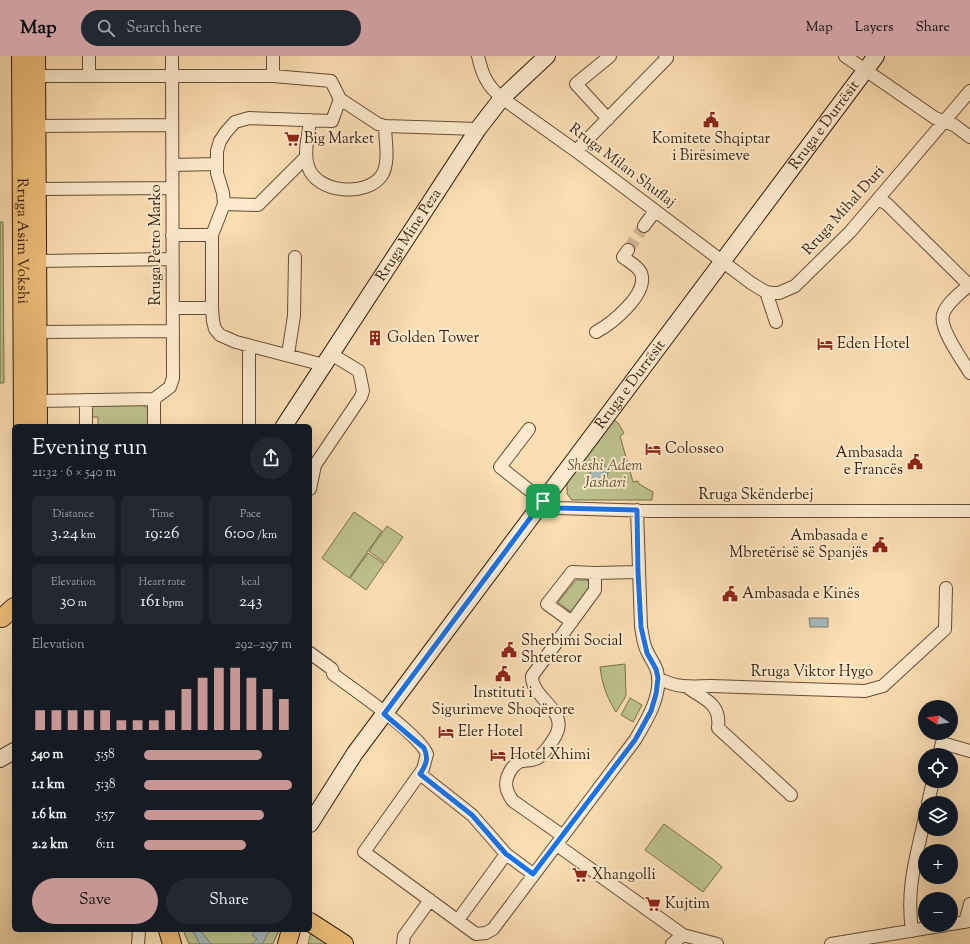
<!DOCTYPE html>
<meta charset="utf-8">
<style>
:root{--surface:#171b24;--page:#242831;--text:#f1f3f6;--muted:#9ea1a6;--accent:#c59692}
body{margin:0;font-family:"Sorts Mill Goudy",serif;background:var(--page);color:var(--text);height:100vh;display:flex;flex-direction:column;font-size:15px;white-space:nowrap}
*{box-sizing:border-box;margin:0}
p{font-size:13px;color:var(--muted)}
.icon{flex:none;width:22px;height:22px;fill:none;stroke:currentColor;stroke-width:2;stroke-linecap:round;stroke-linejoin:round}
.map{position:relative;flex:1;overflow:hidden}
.side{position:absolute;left:12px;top:368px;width:300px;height:508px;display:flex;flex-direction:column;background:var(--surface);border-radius:6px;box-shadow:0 4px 16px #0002}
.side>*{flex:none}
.needle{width:26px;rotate:282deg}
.tools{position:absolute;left:918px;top:644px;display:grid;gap:8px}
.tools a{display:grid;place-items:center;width:40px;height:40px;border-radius:50%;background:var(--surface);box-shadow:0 4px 16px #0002;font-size:20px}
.pin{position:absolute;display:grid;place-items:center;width:34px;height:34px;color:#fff;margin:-17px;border-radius:8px;box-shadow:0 2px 6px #0006}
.round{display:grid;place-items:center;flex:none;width:42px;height:42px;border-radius:21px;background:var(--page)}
.summary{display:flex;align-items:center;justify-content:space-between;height:68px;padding:0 20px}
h1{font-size:22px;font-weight:600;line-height:30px}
.figures{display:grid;grid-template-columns:repeat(3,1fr);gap:6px;height:68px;padding:4px 20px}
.figures div{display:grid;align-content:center;border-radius:6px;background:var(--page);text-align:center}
.figures b{font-size:17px;font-weight:600}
.figures small{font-size:11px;font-weight:400}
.figures p{font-size:11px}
.chart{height:112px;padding:8px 20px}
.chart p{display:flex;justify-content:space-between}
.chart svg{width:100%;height:72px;margin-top:4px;stroke:var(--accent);stroke-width:6}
.button{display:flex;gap:8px;margin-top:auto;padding:8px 20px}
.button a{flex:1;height:46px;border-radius:24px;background:var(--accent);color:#111;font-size:16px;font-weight:600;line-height:46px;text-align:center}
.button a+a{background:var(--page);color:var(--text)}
ul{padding:0 20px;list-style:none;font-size:13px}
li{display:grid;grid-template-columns:64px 48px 1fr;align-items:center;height:30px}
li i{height:10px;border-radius:5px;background:var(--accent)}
header{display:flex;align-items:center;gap:24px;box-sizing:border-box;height:56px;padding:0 20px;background:var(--accent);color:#111}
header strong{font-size:19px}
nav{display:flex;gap:22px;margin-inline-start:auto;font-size:14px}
.search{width:280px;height:36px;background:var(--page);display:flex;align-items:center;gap:10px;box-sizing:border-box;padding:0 14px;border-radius:22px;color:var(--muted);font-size:15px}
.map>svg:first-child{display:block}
.green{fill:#bdc28e;stroke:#78704d}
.water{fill:#a5b9b9;stroke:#787b74}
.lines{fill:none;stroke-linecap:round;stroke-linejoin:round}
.street-tunnel{stroke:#d4b792;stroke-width:12;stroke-dasharray:12 6;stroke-linecap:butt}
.street-casing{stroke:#664d36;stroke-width:14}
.secondary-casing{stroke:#341d0c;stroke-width:18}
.primary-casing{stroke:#341d0c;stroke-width:20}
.street{stroke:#fdeace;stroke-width:12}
.secondary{stroke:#fdeace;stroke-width:16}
.primary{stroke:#eebf7a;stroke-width:18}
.route-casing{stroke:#fff;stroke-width:8}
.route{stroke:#1a73e8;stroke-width:5}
.labels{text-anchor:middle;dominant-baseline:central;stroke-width:4;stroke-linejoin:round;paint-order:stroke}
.street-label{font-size:15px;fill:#341d0c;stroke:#fdeace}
.poi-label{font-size:15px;fill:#341d0c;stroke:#fdeace;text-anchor:start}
.park-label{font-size:15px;font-style:italic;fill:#5d4f33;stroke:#fdeace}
</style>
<header>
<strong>Map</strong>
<div class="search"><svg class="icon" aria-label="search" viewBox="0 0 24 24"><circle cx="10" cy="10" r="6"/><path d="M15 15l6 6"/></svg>Search here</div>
<nav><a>Map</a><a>Layers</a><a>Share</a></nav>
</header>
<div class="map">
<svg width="970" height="888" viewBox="0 0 970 888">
<rect width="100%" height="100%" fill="#fcdeb3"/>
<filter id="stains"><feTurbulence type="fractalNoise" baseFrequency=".005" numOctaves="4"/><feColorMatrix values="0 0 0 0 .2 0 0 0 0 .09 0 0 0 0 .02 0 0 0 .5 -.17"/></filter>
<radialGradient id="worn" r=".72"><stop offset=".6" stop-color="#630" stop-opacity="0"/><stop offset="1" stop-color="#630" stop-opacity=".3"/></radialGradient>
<!-- green -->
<path class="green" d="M 0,166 L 3,166 L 4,327 L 0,327 Z
M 94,349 L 143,349 L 148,353 L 148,370 L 98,370 L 98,361 L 91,361 L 91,352 Z
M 614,364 L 618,367 L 624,377 L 620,380 L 633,426 L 638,425 L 639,428 L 653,436 L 652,444 L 572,444 L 567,438 L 567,426 Z
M 354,456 L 382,475 L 349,522 L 322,502 Z
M 387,470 L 403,481 L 385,507 L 369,495 Z
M 368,497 L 384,508 L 366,534 L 350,522 Z
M 576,524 L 588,524 L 589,533 L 571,556 L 558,546 Z
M 625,608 L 626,640 L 616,656 C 607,642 602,628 600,611 Z
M 630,642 L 642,649 L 633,666 L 621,659 Z
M 664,768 L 714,804 L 722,811 L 703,836 L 645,794 Z
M 183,874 L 279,874 L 273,888 L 189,888 Z
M 311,876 L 327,888 L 308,888 Z"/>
<!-- water -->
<path class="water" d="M590 416a9 9 0 1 1 18 0a9 9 0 1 1-18 0Z
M 809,562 L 828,562 L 828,571 L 810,571 Z
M 192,874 L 200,874 L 211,888 L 200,888 Z
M 256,874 L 270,874 L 262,888 L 252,888 L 257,883 L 252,879 Z"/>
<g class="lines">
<!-- street-tunnel -->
<path class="street-tunnel" d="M 628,194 L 644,170"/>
<defs>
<path id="street" d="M 89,0 L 89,20
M 273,0 L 273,20
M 478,0 C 482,18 487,30 502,42 L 576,95 L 751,227 L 766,236 L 772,237 L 779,237 L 795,230 L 850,176 L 970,35
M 845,0 L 935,62 L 954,69 L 970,81
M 37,20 L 273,20 L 331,25 L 340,43 L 378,68 L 385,70 L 478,73
M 608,63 L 576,28 L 610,0
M 310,64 C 309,78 303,97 308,110 C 316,138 368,141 382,119 C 390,106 385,84 385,70
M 37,70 L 172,69
M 576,95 L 667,2 L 665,0
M 172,109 L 216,108
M 37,133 L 172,132
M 878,143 L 887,148 L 969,229 C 961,237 946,247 943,259 C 939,273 963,305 970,317
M 224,148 L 258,149 L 306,101
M 644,170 L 655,155
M 172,179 L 212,179
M 37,205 L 172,203
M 766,236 L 776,266
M 173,252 L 212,252
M 38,276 L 173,275
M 596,276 C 611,268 649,238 641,217 C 638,210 628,205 623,201 L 628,194
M 249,290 L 249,370
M 288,298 L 294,260 L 295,201
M 324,309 L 236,286 L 220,279 L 215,273 L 213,265 L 212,252 L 212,179 L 224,148 L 223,137 L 217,117 L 217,95 L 220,85 L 226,76 L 235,66 L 249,62 L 332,65 L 340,43
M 154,343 L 170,331 L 173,322 L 172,0
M 86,344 L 86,370
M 38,345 L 154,343
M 154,370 L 154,343
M 529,373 L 500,411 L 543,445 L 557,452 L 651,455 L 970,455
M 310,433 L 315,409 L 361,341 L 363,335 L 359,315 L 331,298
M 572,566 L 547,548 L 572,516 L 595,517
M 310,597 L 332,613 L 333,618 C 354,634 418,677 427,698 L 423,713 L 364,796 L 476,878 L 486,877 L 493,873 L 635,684 C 647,664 663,638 657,615 C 655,608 650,602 647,595 C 643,588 643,580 641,571 L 637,454
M 658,622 C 676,632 691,631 711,630 L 865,635 L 883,630 L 945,573 L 946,532
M 687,631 C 705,644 721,647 718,672 L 791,739
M 939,699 L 942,687 L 970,695
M 420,718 L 472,759 L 506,798 L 533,818
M 928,747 L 933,725
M 563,780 L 513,745 C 504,733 504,724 512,712 C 515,709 518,706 522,705 C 528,704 534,705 539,701 C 545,696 552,686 556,679 C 569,654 531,642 532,620 L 595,534 L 595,517 L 638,516
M 557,789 L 683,879 L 717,888
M 458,864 L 506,798
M 965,866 L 970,848
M 951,868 L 970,865
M 912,875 C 906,832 916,803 925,761
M 138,888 L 139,874
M 403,888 L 404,880 L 430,844
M 672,888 L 683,879
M 831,888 L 946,869"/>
<g id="secondary">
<path id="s1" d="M 284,370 L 478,73 L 502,42 L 547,0"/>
<path d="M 0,703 L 14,695"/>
<path id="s2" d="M 310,768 L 355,697 L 876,0"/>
</g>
<g id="primary">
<path id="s3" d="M 21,0 L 23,370"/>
<path d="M 36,0 L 38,370"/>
<path d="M 2,562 L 14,551"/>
<path d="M 310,866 L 344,888"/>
<path d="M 168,874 L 172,888"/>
<path d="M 287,888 L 291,874"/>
</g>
</defs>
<!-- street casing -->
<use href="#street" class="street-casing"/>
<!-- secondary casing -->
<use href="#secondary" class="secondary-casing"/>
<!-- primary casing -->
<use href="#primary" class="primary-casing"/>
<!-- street -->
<use href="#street" class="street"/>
<!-- secondary -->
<use href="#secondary" class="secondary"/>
<!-- primary -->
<use href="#primary" class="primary"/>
</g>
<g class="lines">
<defs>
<path id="route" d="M 543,445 L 557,452 L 637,454 L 638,516 L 641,571 L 647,597 L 656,613 L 658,622 L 656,638 L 651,655 L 635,684 L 533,818 L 506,798 L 472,759 L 420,718 C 426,709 429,702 424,692 L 384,658 Z"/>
</defs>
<!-- route casing -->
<use href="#route" class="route-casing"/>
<!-- route -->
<use href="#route" class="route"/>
</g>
<!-- icons -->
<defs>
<symbol id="civic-bare" viewBox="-9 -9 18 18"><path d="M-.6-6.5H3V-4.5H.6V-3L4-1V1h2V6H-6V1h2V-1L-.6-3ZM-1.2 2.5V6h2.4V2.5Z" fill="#8f2418" stroke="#fdeace" stroke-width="2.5" paint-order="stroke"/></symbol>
<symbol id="supermarket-bare" viewBox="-9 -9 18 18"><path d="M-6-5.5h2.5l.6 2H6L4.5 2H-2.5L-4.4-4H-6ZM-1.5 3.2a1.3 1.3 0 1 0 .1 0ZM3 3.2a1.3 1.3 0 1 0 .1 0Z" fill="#8f2418" stroke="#fdeace" stroke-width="2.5" paint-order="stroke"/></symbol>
<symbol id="building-bare" viewBox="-9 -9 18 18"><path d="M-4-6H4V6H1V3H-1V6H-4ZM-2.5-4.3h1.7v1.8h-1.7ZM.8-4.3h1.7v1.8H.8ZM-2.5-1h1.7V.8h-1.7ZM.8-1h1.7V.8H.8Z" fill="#8f2418" stroke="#fdeace" stroke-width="2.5" paint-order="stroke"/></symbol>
<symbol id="hotel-bare" viewBox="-9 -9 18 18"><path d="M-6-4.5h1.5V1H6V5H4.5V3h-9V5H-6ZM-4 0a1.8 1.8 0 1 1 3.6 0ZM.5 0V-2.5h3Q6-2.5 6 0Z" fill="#8f2418" stroke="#fdeace" stroke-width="2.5" paint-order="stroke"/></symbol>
</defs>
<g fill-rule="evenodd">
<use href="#civic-bare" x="700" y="53" width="22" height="22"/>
<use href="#supermarket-bare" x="281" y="72" width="22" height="22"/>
<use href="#building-bare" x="364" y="271" width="22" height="22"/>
<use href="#hotel-bare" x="814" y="277" width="22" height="22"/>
<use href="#hotel-bare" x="642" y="382" width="22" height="22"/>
<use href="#civic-bare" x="904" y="395" width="22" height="22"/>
<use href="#civic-bare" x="869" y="478" width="22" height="22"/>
<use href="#civic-bare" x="719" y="527" width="22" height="22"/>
<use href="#civic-bare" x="498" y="583" width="22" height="22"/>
<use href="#civic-bare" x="492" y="607" width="22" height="22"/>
<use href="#hotel-bare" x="435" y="665" width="22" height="22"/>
<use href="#hotel-bare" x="487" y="688" width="22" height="22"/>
<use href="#supermarket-bare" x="569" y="808" width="22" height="22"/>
<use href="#supermarket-bare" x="642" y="837" width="22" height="22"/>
</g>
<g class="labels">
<!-- street labels -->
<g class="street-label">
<text stroke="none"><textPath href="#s2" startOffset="868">Rruga e Durrësit</textPath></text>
<text transform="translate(622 110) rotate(37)">Rruga Milan Shuflaj</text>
<text transform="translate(844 155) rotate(-48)">Rruga Mihal Duri</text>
<text stroke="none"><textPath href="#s1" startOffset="228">Rruga Mine Peza</textPath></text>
<text stroke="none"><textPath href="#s3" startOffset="185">Rruga Asim Vokshi</textPath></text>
<text transform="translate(156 189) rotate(-90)">Rruga Petro Marko</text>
<text stroke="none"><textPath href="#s2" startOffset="544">Rruga e Durrësit</textPath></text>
<text x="756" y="439">Rruga Skënderbej</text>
<text x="812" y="616">Rruga Viktor Hygo</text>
</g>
<!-- poi labels -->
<g class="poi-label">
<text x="304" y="83">Big Market</text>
<text x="711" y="83" text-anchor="middle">Komitete Shqiptar<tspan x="711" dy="17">i Birësimeve</tspan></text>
<text x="387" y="282">Golden Tower</text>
<text x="837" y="288">Eden Hotel</text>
<text x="665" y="393">Colosseo</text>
<text x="903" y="397" text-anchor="end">Ambasada<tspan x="903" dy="17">e Francës</tspan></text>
<text x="868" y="480" text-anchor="end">Ambasada e<tspan x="868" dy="17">Mbretërisë së Spanjës</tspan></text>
<text x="742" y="538">Ambasada e Kinës</text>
<text x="521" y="585">Sherbimi Social<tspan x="521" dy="17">Shteteror</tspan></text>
<text x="503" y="637" text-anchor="middle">Instituti i<tspan x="503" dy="17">Sigurimeve Shoqërore</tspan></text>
<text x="458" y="676">Eler Hotel</text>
<text x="510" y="699">Hotel Xhimi</text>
<text x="592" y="819">Xhangolli</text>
<text x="665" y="848">Kujtim</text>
</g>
<!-- park labels -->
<g class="park-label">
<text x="605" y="410">Sheshi Adem<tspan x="605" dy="17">Jashari</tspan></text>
</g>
</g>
<rect width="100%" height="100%" filter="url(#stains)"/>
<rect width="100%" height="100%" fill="url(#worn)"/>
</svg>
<div class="tools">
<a><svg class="needle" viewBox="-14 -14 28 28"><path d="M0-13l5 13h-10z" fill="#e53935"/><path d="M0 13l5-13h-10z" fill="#9ea1a6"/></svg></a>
<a><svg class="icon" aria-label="locate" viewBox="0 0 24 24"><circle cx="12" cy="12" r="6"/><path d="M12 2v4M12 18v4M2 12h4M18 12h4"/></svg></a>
<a><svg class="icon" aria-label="layers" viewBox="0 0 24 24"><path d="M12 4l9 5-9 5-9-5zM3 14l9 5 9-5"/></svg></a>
<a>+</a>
<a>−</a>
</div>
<div class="pin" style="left:543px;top:445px;background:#1e9e55"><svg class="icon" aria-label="arrive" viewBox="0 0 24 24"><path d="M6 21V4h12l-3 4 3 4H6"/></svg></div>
<section class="side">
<div class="summary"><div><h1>Evening run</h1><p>21:32 · 6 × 540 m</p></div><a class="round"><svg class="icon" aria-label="share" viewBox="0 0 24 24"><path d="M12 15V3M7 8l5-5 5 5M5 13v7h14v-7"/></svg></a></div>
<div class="figures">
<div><p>Distance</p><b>3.24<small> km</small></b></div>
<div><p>Time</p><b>19:26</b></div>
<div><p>Pace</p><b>6:00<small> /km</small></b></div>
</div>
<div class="figures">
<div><p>Elevation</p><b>30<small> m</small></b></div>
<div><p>Heart rate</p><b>161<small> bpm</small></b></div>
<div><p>kcal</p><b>243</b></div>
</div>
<div class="chart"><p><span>Elevation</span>292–297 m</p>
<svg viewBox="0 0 160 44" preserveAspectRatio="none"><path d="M5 44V32M15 44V32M25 44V32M35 44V32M45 44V32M55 44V38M65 44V38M75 44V38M85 44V32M95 44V19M105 44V12M115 44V6M125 44V6M135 44V12M145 44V19M155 44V25"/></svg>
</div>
<ul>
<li><b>540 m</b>5:58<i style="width:80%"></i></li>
<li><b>1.1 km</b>5:38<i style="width:100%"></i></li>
<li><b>1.6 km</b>5:57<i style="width:81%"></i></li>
<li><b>2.2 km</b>6:11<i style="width:69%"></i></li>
</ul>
<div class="button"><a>Save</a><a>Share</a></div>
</section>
</div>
